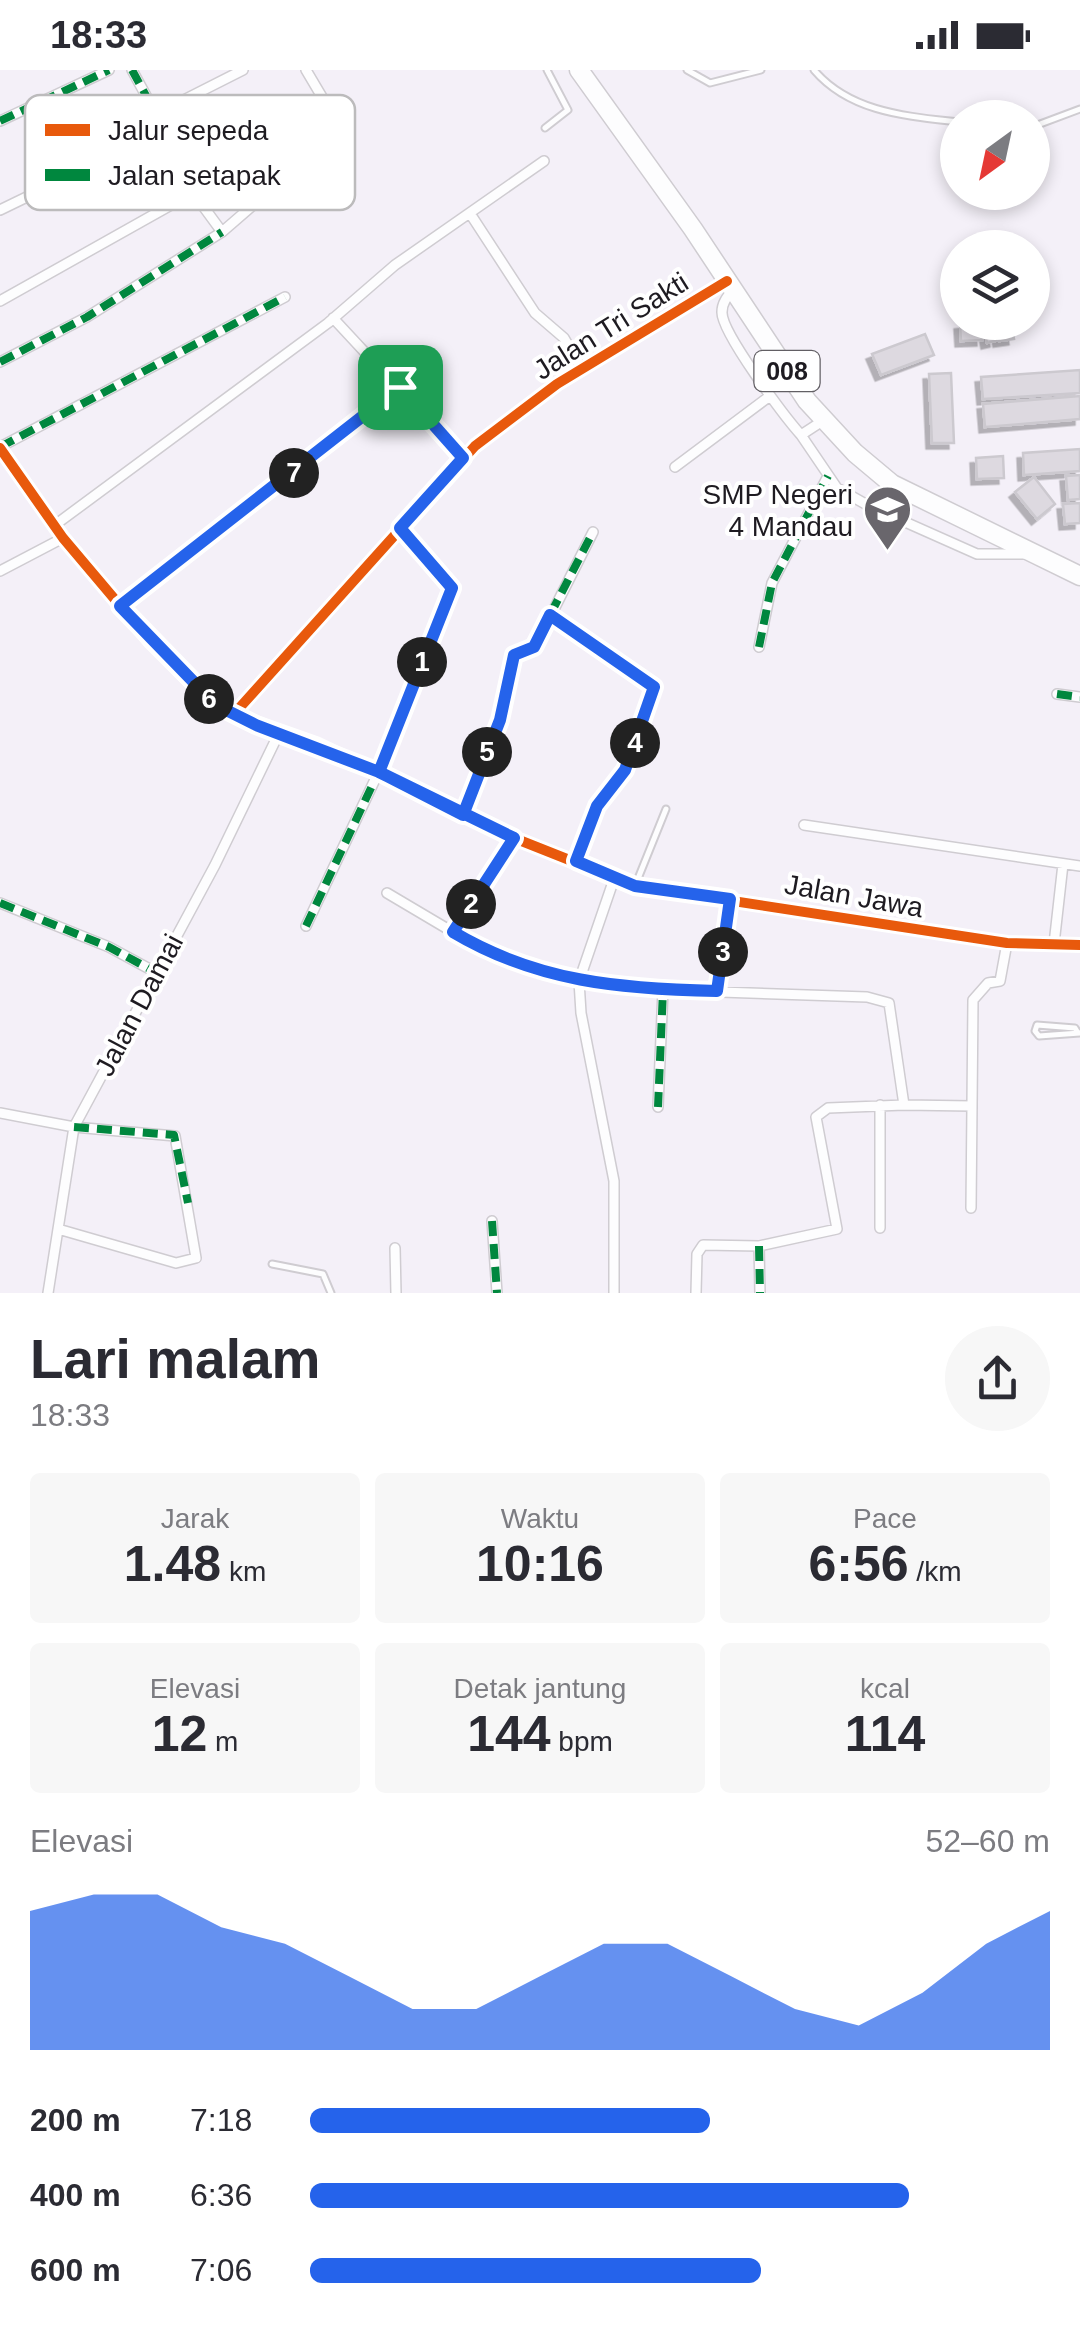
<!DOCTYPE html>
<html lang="id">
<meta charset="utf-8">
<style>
:root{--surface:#fff;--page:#f7f7f7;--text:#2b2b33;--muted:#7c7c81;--accent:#2563eb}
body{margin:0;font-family:Helvetica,sans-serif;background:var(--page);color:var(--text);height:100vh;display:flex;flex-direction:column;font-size:38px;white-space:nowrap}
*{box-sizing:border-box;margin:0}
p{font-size:32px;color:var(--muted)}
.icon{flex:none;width:55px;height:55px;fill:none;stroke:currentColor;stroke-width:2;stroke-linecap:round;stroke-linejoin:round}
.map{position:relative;height:1223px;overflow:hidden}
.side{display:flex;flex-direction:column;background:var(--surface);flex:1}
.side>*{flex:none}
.needle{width:65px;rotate:213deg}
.buttons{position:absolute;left:940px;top:30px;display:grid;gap:20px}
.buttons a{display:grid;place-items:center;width:110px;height:110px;border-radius:50%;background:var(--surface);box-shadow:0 5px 15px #0003;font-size:50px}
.pin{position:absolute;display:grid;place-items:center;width:85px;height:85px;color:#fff;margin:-42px;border-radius:20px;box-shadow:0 5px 15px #0006}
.km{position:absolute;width:50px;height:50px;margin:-25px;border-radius:50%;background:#222;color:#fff;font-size:28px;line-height:50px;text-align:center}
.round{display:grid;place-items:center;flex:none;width:105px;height:105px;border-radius:52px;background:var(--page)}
.headline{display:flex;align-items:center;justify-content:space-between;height:170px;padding:0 30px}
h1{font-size:55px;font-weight:700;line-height:75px}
.stats{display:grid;grid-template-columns:repeat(3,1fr);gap:15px;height:170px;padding:10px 30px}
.stats div{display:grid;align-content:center;border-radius:10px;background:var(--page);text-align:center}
.stats b{font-size:50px;font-weight:700}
.stats small{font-size:28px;font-weight:400}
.stats p{font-size:28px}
.chart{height:280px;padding:20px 30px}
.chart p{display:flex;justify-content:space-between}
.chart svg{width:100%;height:180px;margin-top:10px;fill:var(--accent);opacity:.7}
ul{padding:0 30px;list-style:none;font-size:32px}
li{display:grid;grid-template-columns:160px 120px 1fr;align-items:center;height:75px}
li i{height:25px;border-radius:12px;background:var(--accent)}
.status{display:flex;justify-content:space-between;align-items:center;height:70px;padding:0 50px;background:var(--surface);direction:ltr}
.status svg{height:28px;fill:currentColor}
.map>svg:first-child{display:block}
.building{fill:#ddd9e0;stroke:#ccc9cf;stroke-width:2.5;filter:url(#shadow)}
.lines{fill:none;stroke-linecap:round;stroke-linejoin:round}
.lane-casing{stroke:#cfccd1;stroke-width:9}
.street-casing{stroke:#cfccd1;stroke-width:12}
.highway-casing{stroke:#cfccd1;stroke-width:21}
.lane{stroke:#fdfdfe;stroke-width:5}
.street{stroke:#fdfdfe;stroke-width:9}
.highway{stroke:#fdfdfe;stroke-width:18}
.quiet{stroke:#00873e;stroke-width:8;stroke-dasharray:15 8;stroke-linecap:butt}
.cycleway-casing{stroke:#fff;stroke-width:16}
.cycleway{stroke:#e8590c;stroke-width:10}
.route-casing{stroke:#fff;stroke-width:20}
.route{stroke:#2563eb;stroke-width:12}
.labels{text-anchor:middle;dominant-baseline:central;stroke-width:8;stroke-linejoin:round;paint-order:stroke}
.shield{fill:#fff;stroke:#625f64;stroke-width:2.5}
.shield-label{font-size:25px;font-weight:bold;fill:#1e1b21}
.street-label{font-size:28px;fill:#1e1b21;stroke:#fff}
.poi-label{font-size:28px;fill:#1e1b21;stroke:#fff;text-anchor:end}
.key{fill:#fff;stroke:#bcbbbc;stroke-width:2.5}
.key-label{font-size:28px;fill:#1e1b21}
</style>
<div class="status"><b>18:33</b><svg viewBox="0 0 49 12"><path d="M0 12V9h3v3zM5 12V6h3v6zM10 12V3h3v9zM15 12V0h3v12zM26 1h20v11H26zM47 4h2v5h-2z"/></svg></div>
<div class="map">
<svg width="1080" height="1223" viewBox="0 0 1080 1223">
<defs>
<filter id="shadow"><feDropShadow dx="-5.5" dy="5.5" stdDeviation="0" flood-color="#0004"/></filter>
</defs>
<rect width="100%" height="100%" fill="#f4f0f8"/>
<!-- building -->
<path class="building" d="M 981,252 L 982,270 L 961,271 L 960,254 Z
M 983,252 L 992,252 L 995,271 L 987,273 Z
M 995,252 L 1011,252 L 1014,269 L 999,271 Z
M 925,264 L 934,285 L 881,305 L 872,284 Z
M 1080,300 L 1080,323 L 983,329 L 981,307 Z
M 951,303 L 954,373 L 932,373 L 929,304 Z
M 1080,326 L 1080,349 L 985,357 L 983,334 Z
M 1080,379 L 1080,401 L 1024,405 L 1023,383 Z
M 1003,386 L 1004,408 L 977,409 L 976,388 Z
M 1080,405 L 1080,429 L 1068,430 L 1066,406 Z
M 1034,407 L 1055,434 L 1037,449 L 1015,422 Z
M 1080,433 L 1080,453 L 1065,454 L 1063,434 Z"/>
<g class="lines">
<defs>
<path id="lane" d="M 687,0 L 710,13 L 761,0
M 814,0 C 850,42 905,46 958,52
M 1032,57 L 1080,39
M 545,58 L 568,40 L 547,0
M 635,816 L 666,739
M 1078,963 L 1075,958 L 1037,955 L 1035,961 L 1039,966 L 1080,963
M 272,1194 L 323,1204 L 331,1223"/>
<path id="street" d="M 132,0 L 156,44
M 0,51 L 109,0
M 0,140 L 138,73 L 156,44 L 243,0
M 471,145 L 535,243 L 564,268 L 582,299
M 732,221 C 727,227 722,233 722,242 C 721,262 785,347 801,365
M 0,231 L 187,126 L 200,132 L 222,162 L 341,59 L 306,0
M 333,248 L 463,388
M 0,292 L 87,247 L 222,162
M 824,350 L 801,365 L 837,418 L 869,436 L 977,484 L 1026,484
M 0,377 L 285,227
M 0,378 L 63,468 L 150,571 L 203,624 L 233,645 L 316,674 L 514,768 L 635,816 L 1007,873 L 1080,875
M 675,397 L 770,326
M 55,455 L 328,253 L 395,195 L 544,91
M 0,501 L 63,468
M 120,536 L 400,317
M 550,545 L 655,617 L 625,699 L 597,736 L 576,791
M 759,577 L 772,513 L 828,406
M 1057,624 L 1080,627
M 233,645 L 475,376 L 557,314 L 727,211
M 463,745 L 500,650 L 514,585 L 537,573 L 593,462
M 804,755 L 1080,796
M 387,823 L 495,887 L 539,903 L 663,920 L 867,927 L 889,933 L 904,1035 L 828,1038 L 816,1047 L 837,1159 L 759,1176 L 703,1175 L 697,1184 L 696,1223
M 0,833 L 109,877 L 157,903
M 306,856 L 379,701 L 451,518 L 400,458
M 453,862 L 514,768
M 1054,874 L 1063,794
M 717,921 L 730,829
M 904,1035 L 972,1036 L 971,1138
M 972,1036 L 973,930 L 988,913 L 1000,911 L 1007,873
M 658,1037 L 663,920
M 0,1043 L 74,1057 L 175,1066 L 196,1188 L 176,1193 L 58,1159
M 492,1151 L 497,1223
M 880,1158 L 880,1035
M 759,1176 L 760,1223
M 395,1178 L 396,1223
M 48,1223 L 74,1057 L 215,795 L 279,663
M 614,1223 L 614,1111 L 581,943 L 579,911 L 614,809"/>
<path id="highway" d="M 579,0 L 693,159 L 807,331 L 855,383 L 892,414 L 1080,506"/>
</defs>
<!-- lane casing -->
<use href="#lane" class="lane-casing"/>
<!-- street casing -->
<use href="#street" class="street-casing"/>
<!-- highway casing -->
<use href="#highway" class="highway-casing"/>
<!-- lane -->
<use href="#lane" class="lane"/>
<!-- street -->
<use href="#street" class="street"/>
<!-- highway -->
<use href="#highway" class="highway"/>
<!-- quiet -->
<path class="quiet" d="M 132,0 L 156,44
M 0,51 L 109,0
M 0,292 L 87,247 L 222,162
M 0,377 L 285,227
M 120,536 L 400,317
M 759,577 L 772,513 L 828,406
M 1057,624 L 1080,627
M 576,791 L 597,736 L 625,699 L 655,622 L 652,613 L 550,545 L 593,462
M 0,833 L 109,877 L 157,903
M 306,856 L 379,701 L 451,518 L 400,458
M 717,921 L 730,829
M 658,1037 L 663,920
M 74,1057 L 174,1065 L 188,1133
M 492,1151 L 497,1223
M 759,1176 L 760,1223"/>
<defs>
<path id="cycleway" d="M 0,378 L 63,468 L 150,571 L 203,624 L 233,645 L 316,674 L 514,768 L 635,816 L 1007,873 L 1080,875
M 233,645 L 475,376 L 557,314 L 727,211"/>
</defs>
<!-- cycleway casing -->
<use href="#cycleway" class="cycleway-casing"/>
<!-- cycleway -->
<use href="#cycleway" class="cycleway"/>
</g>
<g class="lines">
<defs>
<path id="route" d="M 400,317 L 463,388 L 400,458 L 452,518 L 379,702 L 514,768 L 453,862 C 537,912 621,919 717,921 L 730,829 L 635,816 L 576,791 L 597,736 L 625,700 L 654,617 L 550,545 L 534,577 L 514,585 L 500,650 L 463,745 L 379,702 L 256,655 L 216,635 L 120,536 L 400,317"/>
</defs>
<!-- route casing -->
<use href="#route" class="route-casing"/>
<!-- route -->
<use href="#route" class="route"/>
</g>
<!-- icons -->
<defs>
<symbol id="school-pin" viewBox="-11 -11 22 30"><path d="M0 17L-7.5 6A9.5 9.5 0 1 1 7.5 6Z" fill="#69666c" stroke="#fff"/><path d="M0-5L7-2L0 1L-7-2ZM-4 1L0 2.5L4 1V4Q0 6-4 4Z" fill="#fff"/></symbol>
</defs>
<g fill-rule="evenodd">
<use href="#school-pin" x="860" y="412" width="55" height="75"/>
</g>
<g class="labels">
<!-- shield labels -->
<rect class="shield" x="754.5" y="281" width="65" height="40" rx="8"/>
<g class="shield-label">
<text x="787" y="301">008</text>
</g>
<!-- street labels -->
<g class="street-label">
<text transform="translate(611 256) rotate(-32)">Jalan Tri Sakti</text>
<text transform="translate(854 826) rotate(10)">Jalan Jawa</text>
<text transform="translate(139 935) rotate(-62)">Jalan Damai</text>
</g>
<!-- poi labels -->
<g class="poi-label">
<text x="853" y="424">SMP Negeri<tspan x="853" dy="32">4 Mandau</tspan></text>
</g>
</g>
<!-- legend -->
<rect x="25" y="25" width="330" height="115" rx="15" class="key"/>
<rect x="45" y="54" width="45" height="12" fill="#e8590c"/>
<rect x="45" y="99" width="45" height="12" fill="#00873e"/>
<g class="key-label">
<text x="108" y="70">Jalur sepeda</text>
<text x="108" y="115">Jalan setapak</text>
</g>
</svg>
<div class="buttons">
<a><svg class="needle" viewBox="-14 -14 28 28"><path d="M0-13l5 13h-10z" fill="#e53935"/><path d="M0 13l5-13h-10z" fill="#7c7c81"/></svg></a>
<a><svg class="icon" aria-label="layers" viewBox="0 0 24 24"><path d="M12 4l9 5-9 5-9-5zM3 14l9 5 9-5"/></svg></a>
</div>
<div class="pin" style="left:400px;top:317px;background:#1e9e55"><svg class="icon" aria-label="arrive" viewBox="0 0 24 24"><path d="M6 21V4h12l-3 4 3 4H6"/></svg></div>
<b class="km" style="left:422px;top:592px">1</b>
<b class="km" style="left:471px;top:834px">2</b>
<b class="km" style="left:723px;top:882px">3</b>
<b class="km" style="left:635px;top:673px">4</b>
<b class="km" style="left:487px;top:682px">5</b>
<b class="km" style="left:209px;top:629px">6</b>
<b class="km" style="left:294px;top:403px">7</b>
</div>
<section class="side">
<div class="headline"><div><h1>Lari malam</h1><p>18:33</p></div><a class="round"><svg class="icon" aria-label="share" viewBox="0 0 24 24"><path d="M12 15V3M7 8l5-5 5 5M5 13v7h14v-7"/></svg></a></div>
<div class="stats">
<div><p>Jarak</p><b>1.48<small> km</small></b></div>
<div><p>Waktu</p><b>10:16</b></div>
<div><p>Pace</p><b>6:56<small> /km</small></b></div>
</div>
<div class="stats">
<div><p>Elevasi</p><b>12<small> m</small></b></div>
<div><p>Detak jantung</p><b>144<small> bpm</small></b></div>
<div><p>kcal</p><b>114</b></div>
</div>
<div class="chart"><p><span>Elevasi</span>52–60 m</p>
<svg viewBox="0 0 160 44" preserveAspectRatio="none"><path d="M0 44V10L10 6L20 6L30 14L40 18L50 26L60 34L70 34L80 26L90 18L100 18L110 26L120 34L130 38L140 30L150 18L160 10V44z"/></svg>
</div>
<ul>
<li><b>200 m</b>7:18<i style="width:54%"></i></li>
<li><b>400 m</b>6:36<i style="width:81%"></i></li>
<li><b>600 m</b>7:06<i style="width:61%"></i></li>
</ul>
</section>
